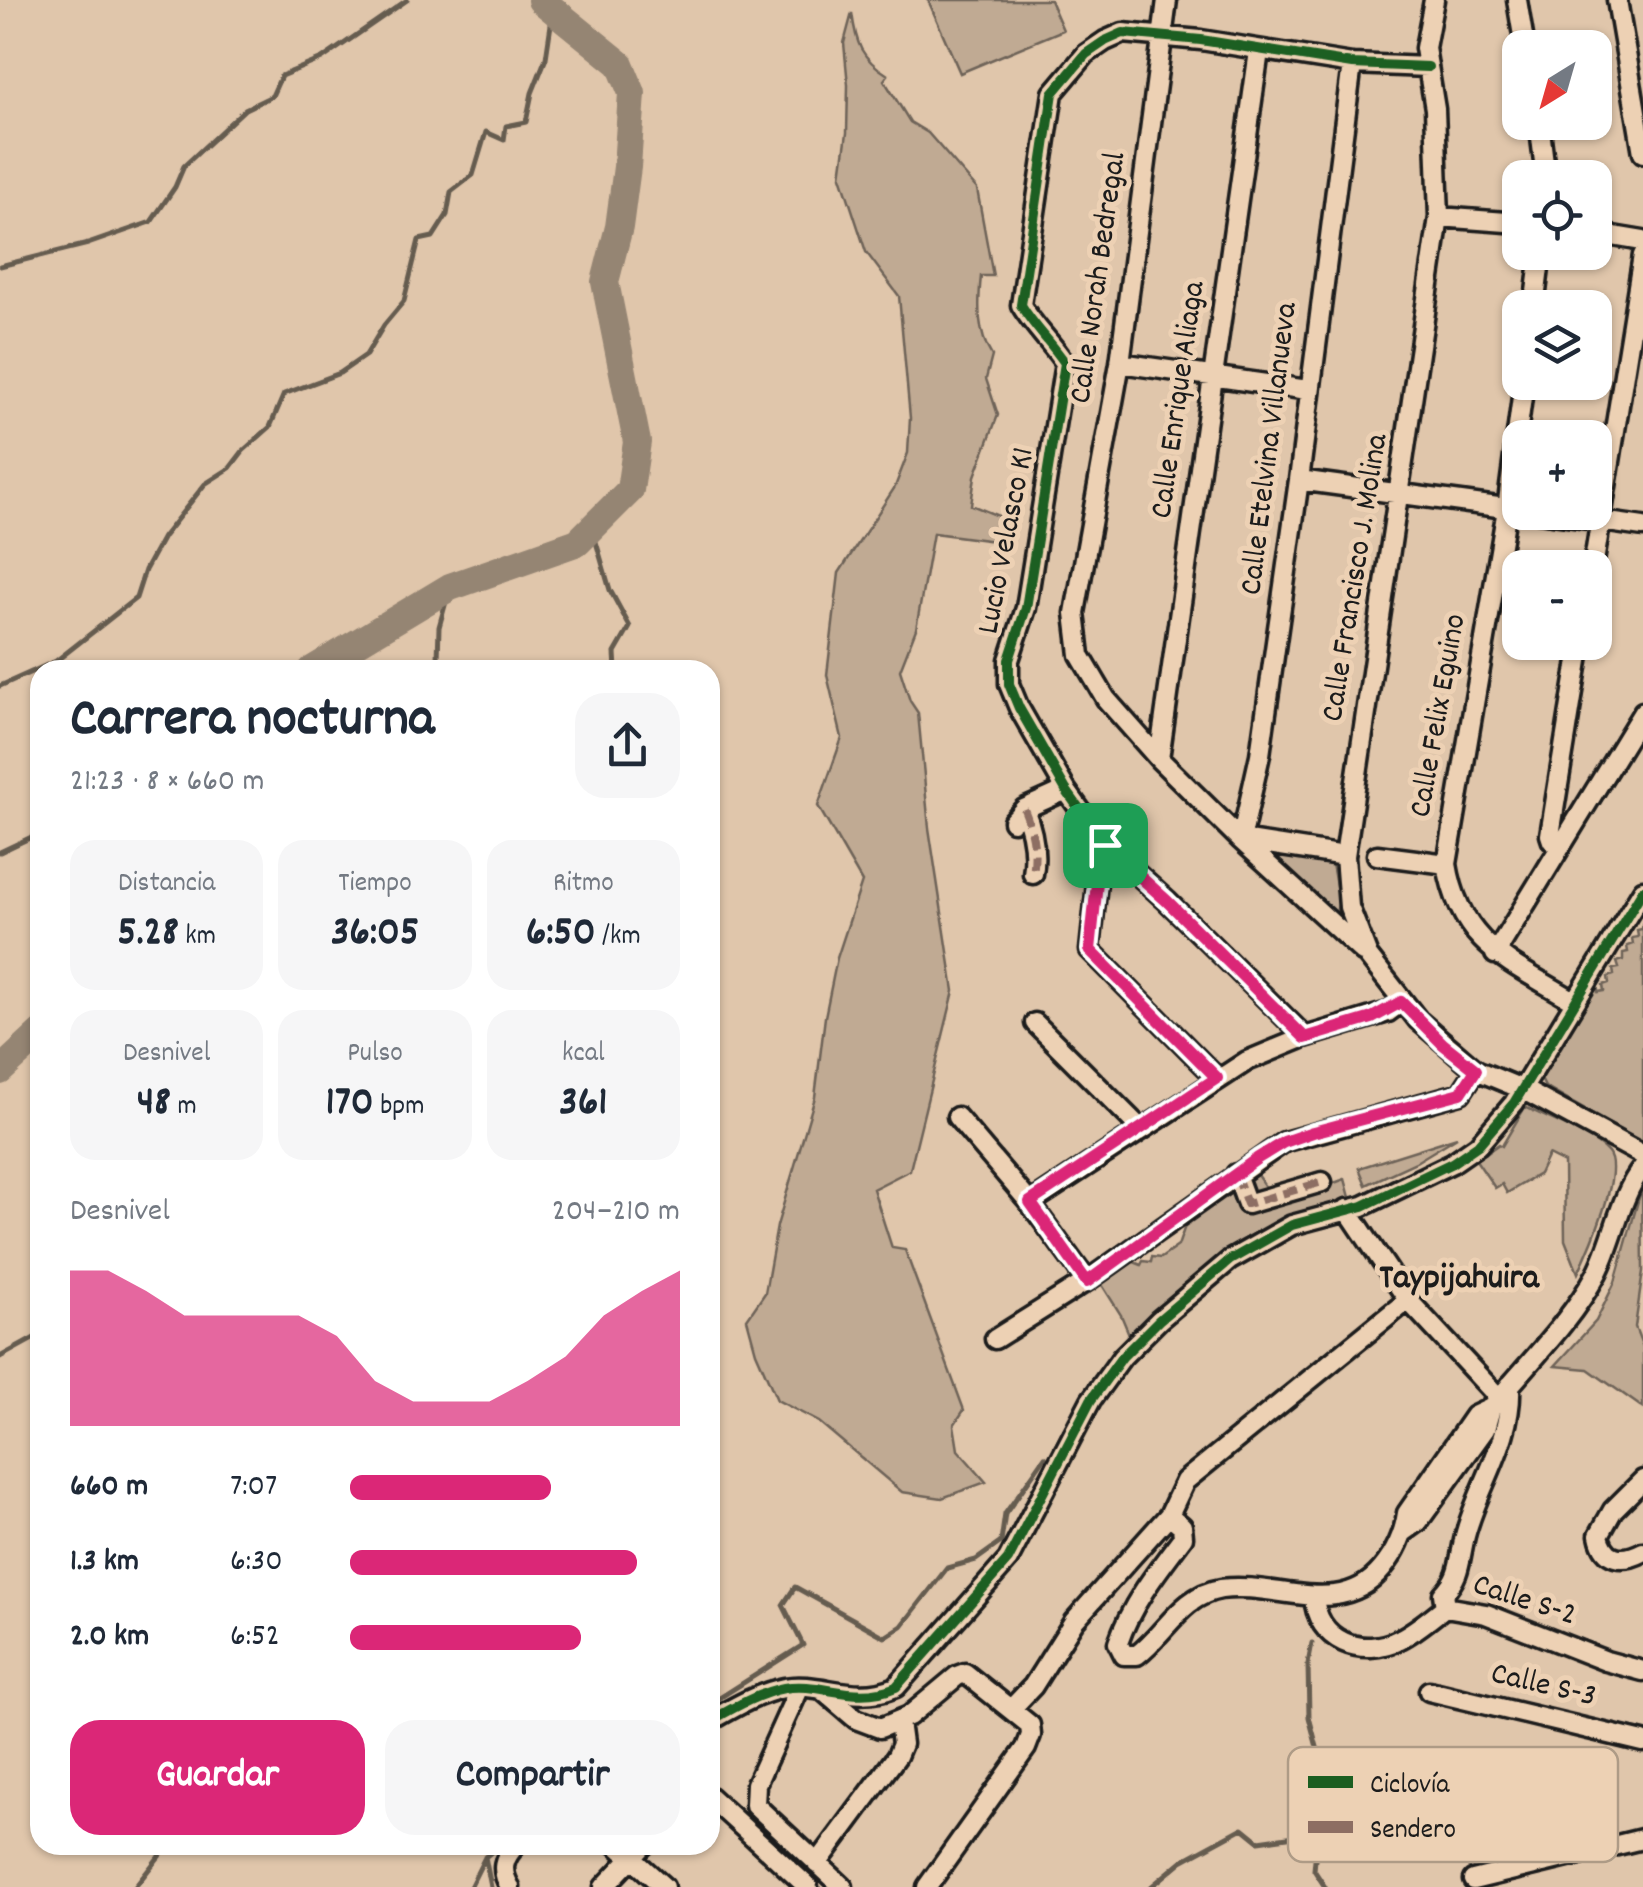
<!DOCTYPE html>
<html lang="es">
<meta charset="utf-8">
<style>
:root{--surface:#fff;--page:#f6f6f7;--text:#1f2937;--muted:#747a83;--accent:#db2777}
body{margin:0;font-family:Dekko,sans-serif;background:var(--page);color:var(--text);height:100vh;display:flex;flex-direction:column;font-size:38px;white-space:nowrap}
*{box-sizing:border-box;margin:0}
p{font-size:32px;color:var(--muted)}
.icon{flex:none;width:55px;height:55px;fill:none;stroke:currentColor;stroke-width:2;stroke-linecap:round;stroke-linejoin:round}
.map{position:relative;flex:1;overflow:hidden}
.panel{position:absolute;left:30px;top:660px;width:690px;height:1195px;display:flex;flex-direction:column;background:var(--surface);border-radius:30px;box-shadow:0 2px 8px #0004}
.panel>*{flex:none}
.needle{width:65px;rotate:217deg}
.fabs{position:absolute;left:1502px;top:30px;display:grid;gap:20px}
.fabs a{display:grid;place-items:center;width:110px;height:110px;border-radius:20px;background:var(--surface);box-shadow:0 2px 8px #0004;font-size:50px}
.pin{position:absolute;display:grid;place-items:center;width:85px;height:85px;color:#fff;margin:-42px;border-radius:20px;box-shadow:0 5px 15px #0006}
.round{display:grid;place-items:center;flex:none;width:105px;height:105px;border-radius:30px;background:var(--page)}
.overview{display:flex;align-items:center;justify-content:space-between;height:170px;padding:0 40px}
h1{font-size:55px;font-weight:700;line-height:75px}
.figures{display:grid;grid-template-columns:repeat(3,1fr);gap:15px;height:170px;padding:10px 40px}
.figures div{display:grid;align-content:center;border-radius:25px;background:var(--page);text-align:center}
.figures b{font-size:42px;font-weight:700}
.figures small{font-size:28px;font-weight:400}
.figures p{font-size:28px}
.chart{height:280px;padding:20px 40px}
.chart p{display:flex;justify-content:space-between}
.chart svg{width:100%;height:180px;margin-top:10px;fill:var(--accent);opacity:.7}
.primary-button{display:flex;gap:20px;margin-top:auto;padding:20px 40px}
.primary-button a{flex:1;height:115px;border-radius:30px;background:var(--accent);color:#fff;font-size:40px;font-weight:700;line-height:115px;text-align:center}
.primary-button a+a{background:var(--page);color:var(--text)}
ul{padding:0 40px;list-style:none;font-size:32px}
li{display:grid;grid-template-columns:160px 120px 1fr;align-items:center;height:75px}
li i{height:25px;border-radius:12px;background:var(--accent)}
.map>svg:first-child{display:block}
.green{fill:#c0aa93;stroke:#6e6358;stroke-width:2.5}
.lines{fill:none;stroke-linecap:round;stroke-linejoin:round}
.stream{stroke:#655b50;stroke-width:5}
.river{stroke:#958573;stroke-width:28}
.street-casing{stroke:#1c1c1c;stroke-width:25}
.street{stroke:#edd1b4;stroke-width:18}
.quiet{stroke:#8d6e63;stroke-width:8;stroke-dasharray:15 8;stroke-linecap:butt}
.cycleway-casing{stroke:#edd1b4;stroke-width:16}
.cycleway{stroke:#1b5e20;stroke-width:10}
.route-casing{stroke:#fff;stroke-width:20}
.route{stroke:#db2777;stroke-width:12}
.labels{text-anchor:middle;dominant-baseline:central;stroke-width:10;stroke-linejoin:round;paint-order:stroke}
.street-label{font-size:32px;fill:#1c1c1c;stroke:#edd1b4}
.neighbourhood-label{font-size:35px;font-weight:bold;fill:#1c1c1c;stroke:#edd1b4}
.key{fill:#edd1b4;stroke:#ae9b86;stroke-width:2.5}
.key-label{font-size:28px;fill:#1c1c1c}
</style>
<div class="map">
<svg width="1643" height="1887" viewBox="0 0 1643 1887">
<rect width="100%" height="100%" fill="#e0c6ab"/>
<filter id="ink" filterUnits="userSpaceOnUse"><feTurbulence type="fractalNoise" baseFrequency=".01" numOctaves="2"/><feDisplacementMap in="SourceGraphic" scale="20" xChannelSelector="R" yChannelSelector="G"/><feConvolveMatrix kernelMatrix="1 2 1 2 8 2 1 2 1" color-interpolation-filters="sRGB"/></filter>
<g filter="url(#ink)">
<!-- green -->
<path class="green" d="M 928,0 L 1050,0 L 1063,30 L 960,73 Z
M 852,13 C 856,44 861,58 888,75 L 884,80 L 910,122 L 928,133 L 977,189 L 993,276 L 981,276 C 978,304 977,333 992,356 L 986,379 L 998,415 L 975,476 L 971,505 L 1001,517 L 995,541 L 933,533 L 916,629 L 900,670 L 910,701 L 918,713 L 929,828 L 954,991 L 910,1170 L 873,1189 L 892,1248 L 905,1250 L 964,1410 L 954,1425 L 958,1450 L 986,1482 L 942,1498 L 902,1492 L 819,1422 L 777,1400 L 756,1352 L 747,1319 L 765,1293 L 777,1226 L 815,1097 L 825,1017 L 837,958 L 862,882 L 818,806 L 842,738 L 827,675 L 839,573 L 895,487 L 908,453 L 910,418 L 899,296 L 866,252 L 841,176 L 847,133 L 848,85 L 844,43 Z
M 1278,854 L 1332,864 L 1339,902 L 1336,912 L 1331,913 L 1275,861 Z
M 1643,922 L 1643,1143 L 1545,1087 L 1539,1075 L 1597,981 L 1598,992 L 1604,991 L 1603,985 L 1609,983 L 1608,977 L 1614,975 L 1613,969 L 1619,968 L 1617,962 L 1623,960 L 1623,953 L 1628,952 L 1627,946 L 1633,944 L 1632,938 L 1638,937 L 1637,930 L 1642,929 Z
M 1525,1107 C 1546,1118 1593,1135 1608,1153 C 1624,1172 1588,1252 1578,1273 L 1565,1240 L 1564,1163 L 1548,1155 L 1539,1174 L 1507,1193 L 1502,1184 L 1495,1188 L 1476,1160 L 1499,1144 L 1502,1146 Z
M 1457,1137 L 1416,1162 L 1366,1185 L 1359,1168 Z
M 1257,1175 L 1277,1204 L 1345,1179 L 1351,1201 L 1284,1224 L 1136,1351 L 1121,1315 L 1099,1280 L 1129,1260 L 1141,1265 L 1143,1261 L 1151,1262 L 1152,1257 L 1161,1258 L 1178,1246 L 1185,1226 Z
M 1642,1187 L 1643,1271 L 1635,1327 L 1643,1347 L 1643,1408 L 1588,1369 L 1555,1366 L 1596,1321 L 1615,1282 Z"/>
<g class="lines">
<!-- stream -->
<path class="stream" d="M 0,266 L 88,244 L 151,222 L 175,187 L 184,166 L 245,109 L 272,96 L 281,76 L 322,59 L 407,0
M 592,528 L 610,590 L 630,627 L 615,653 L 616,670
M 434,670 L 438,659 L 439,627 L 450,587
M 0,686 L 56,661 L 136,598 L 145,570 L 163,537 L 205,484 L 230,468 L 243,451 L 270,427 L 284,394 L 340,373 L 366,355 L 384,325 L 404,301 L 419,240 L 433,237 L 447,215 L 451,192 L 473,175 L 486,132 L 504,140 L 506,126 L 526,122 L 532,93 L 546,58 L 553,11
M 0,852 L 40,833
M 0,1357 L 40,1335
M 1312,1643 L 1308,1664 L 1309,1717 L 1318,1751 L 1321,1796 L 1314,1870 L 1325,1887
M 710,1704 L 803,1645 L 783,1605 L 795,1587 L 885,1637 L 902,1626 L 947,1568 L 976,1560 L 1001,1542 L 1005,1514 L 1045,1457
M 135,1887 L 168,1845
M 470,1887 L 484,1859
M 491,1887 L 485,1857 L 500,1845
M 1151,1887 L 1182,1861 L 1243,1828 L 1259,1841 L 1316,1833"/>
<!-- river -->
<path class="river" d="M 312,670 L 450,587 L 578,542 L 630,490 L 637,442 L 605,282 L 619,227 L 627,167 L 632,93 L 620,64 L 541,0
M 0,1071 L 40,1034"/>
<defs>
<path id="street" d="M 1167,0 L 1120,363 L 1075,613 L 1080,655 L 1106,699 L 1159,759 L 1241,840 L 1363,952
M 1434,0 L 1425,48 L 1435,109 L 1439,217 L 1345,856 L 1349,907 L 1368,956 L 1418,1020 L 1476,1070 L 1522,1089 L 1643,1155
M 1517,0 L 1525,48
M 1617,0 L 1643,153
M 1539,122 L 1546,178
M 1439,217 L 1520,223
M 1595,233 L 1643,241
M 1534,308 L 1541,252
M 1120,363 L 1308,390
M 1524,382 L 1507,509 L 1447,864 C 1460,946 1511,962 1574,1001
M 1299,480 L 1520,510
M 1538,512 L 1643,527
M 1593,568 L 1643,255
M 1159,759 L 1259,51
M 1024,809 C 1033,831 1037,851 1033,874
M 1013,821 L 1024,809 L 1066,790
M 1241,840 L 1260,755 L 1299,480 L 1352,64
M 1242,840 L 1345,856
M 1105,845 L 1100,854 L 1090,950 L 1217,1078
M 1560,846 L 1552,841 L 1550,835 L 1581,642
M 1377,855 L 1447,864
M 1495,954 L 1643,712
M 1035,1023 L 1142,1130
M 1305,1037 L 1167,901 L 1105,845 L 1066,790 L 1019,708 L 1009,684 L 1009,660 L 1026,608 L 1065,363 C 1051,342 1034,327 1021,305 L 1053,93 L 1086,54 L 1105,41 L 1123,33 L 1201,40 L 1352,64 L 1428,67
M 957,1117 L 1030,1203 L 1087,1281
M 1236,1174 L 1247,1204 L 1322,1182
M 1030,1203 L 1247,1061 L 1305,1037 L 1388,1012 L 1401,1002
M 1347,1209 L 1408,1300 L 1499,1398
M 995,1339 L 1087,1281 L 1284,1142 L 1461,1093 L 1476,1070
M 1643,1480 L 1613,1510 L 1599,1535 C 1604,1560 1622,1563 1643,1552
M 1169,1515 L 1182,1526 L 1183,1537 C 1158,1570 1131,1604 1118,1643 L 1124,1655 L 1137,1655 C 1165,1634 1182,1595 1221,1589 C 1276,1581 1340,1620 1382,1569 C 1396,1552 1404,1534 1407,1513 L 1474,1416 L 1491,1408 C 1527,1364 1570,1323 1597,1273 C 1615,1238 1619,1197 1643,1167
M 1404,1532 L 1418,1522 L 1485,1429 L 1491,1408
M 1314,1596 C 1316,1641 1362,1659 1400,1639 C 1416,1631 1431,1618 1445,1607
M 1445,1607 L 1443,1594 C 1461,1576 1459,1560 1465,1536 C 1478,1485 1513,1440 1510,1385
M 1445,1607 L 1486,1614 L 1606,1661 L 1643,1671
M 799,1689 L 756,1784 L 755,1805 L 843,1887
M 823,1691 L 856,1719 L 880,1728 L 909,1716 L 957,1676 L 965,1673 L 1030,1725 L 1031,1735 L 1026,1748 L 927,1887
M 1429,1691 L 1643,1742
M 1012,1708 L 1033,1686 L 1074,1621 L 1169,1515 L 1185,1481 L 1408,1300
M 710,1721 C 733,1708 758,1693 784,1688 C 821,1681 854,1705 896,1687 L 1008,1560 L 1091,1400 L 1122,1357 L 1159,1320 L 1230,1260 L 1292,1225 L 1363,1206 L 1452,1163 L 1478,1145 L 1514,1103 L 1643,890
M 710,1797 L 808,1887
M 617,1845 L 664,1887
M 817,1864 L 897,1756 L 902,1744 L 899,1722
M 1473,1880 L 1642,1839
M 510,1887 C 500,1870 503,1859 516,1845
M 604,1887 L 644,1845"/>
</defs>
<!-- street casing -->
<use href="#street" class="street-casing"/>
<!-- street -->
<use href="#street" class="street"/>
<!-- quiet -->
<path class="quiet" d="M 1024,809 C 1033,831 1037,851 1033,874
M 1236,1174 L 1247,1204 L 1322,1182"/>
<defs>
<path id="cycleway" d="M 1305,1037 L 1167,901 L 1105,845 L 1066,790 L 1019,708 L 1009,684 L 1009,660 L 1026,608 L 1065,363 C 1051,342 1034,327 1021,305 L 1053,93 L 1086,54 L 1105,41 L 1123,33 L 1201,40 L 1352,64 L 1428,67
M 710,1721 C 733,1708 758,1693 784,1688 C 821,1681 854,1705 896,1687 L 1008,1560 L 1091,1400 L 1122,1357 L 1159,1320 L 1230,1260 L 1292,1225 L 1363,1206 L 1452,1163 L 1478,1145 L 1514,1103 L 1643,890"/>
</defs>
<!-- cycleway casing -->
<use href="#cycleway" class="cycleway-casing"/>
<!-- cycleway -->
<use href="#cycleway" class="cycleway"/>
</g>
</g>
<g class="lines" filter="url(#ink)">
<defs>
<path id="route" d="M 1105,845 L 1167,901 L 1305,1038 L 1372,1018 L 1401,1002 L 1443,1044 L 1476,1070 L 1461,1093 L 1313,1132 L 1284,1142 L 1258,1158 L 1087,1282 L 1030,1202 L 1217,1078 L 1090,950 L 1100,854 Z"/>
</defs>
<!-- route casing -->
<use href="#route" class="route-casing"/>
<!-- route -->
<use href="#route" class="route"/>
</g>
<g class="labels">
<!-- street labels -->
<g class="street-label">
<text transform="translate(1100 278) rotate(-82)">Calle Norah Bedregal</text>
<text transform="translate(1180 400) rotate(-82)">Calle Enrique Aliaga</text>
<text transform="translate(1271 449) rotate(-83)">Calle Etelvina Villanueva</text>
<text transform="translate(1008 541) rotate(-79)">Lucio Velasco K1</text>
<text transform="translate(1357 578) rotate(-81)">Calle Francisco J. Molina</text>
<text transform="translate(1440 716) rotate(-80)">Calle Felix Eguino</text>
<text transform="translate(1524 1602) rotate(18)">Calle S-2</text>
<text transform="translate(1543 1687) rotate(13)">Calle S-3</text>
</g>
<!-- neighbourhood labels -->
<g class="neighbourhood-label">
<text x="1459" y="1280">Taypijahuira</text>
</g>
</g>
<!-- legend -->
<rect x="1288" y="1747" width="330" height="115" rx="15" class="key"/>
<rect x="1308" y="1776" width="45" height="12" fill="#1b5e20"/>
<rect x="1308" y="1821" width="45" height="12" fill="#8d6e63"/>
<g class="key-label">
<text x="1370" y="1792">Ciclovía</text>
<text x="1370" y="1837">Sendero</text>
</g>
</svg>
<div class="fabs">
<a><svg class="needle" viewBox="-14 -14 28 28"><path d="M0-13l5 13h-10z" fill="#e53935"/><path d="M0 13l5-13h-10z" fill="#747a83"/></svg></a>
<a><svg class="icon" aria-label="locate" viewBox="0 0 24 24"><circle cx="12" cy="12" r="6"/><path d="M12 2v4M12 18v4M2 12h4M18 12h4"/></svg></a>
<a><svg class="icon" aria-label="layers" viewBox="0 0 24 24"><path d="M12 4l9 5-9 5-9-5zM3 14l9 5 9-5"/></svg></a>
<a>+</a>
<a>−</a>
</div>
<div class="pin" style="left:1105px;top:845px;background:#1e9e55"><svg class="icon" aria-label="arrive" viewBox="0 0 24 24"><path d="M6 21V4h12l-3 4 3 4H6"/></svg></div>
<section class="panel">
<div class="overview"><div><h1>Carrera nocturna</h1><p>21:23 · 8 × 660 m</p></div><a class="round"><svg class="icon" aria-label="share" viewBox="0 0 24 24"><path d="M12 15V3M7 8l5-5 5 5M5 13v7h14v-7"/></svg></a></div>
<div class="figures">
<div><p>Distancia</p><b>5.28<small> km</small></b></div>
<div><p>Tiempo</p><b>36:05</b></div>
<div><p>Ritmo</p><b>6:50<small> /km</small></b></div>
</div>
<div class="figures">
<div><p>Desnivel</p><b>48<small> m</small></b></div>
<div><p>Pulso</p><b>170<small> bpm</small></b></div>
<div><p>kcal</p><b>361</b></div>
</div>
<div class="chart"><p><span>Desnivel</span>204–210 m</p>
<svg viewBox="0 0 160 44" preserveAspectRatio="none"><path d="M0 44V6L10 6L20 11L30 17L40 17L50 17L60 17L70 22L80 33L90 38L100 38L110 38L120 33L130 27L140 17L150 11L160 6V44z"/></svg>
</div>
<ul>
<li><b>660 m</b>7:07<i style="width:61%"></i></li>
<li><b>1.3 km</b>6:30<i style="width:87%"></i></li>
<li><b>2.0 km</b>6:52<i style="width:70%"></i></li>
</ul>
<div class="primary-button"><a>Guardar</a><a>Compartir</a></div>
</section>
</div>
